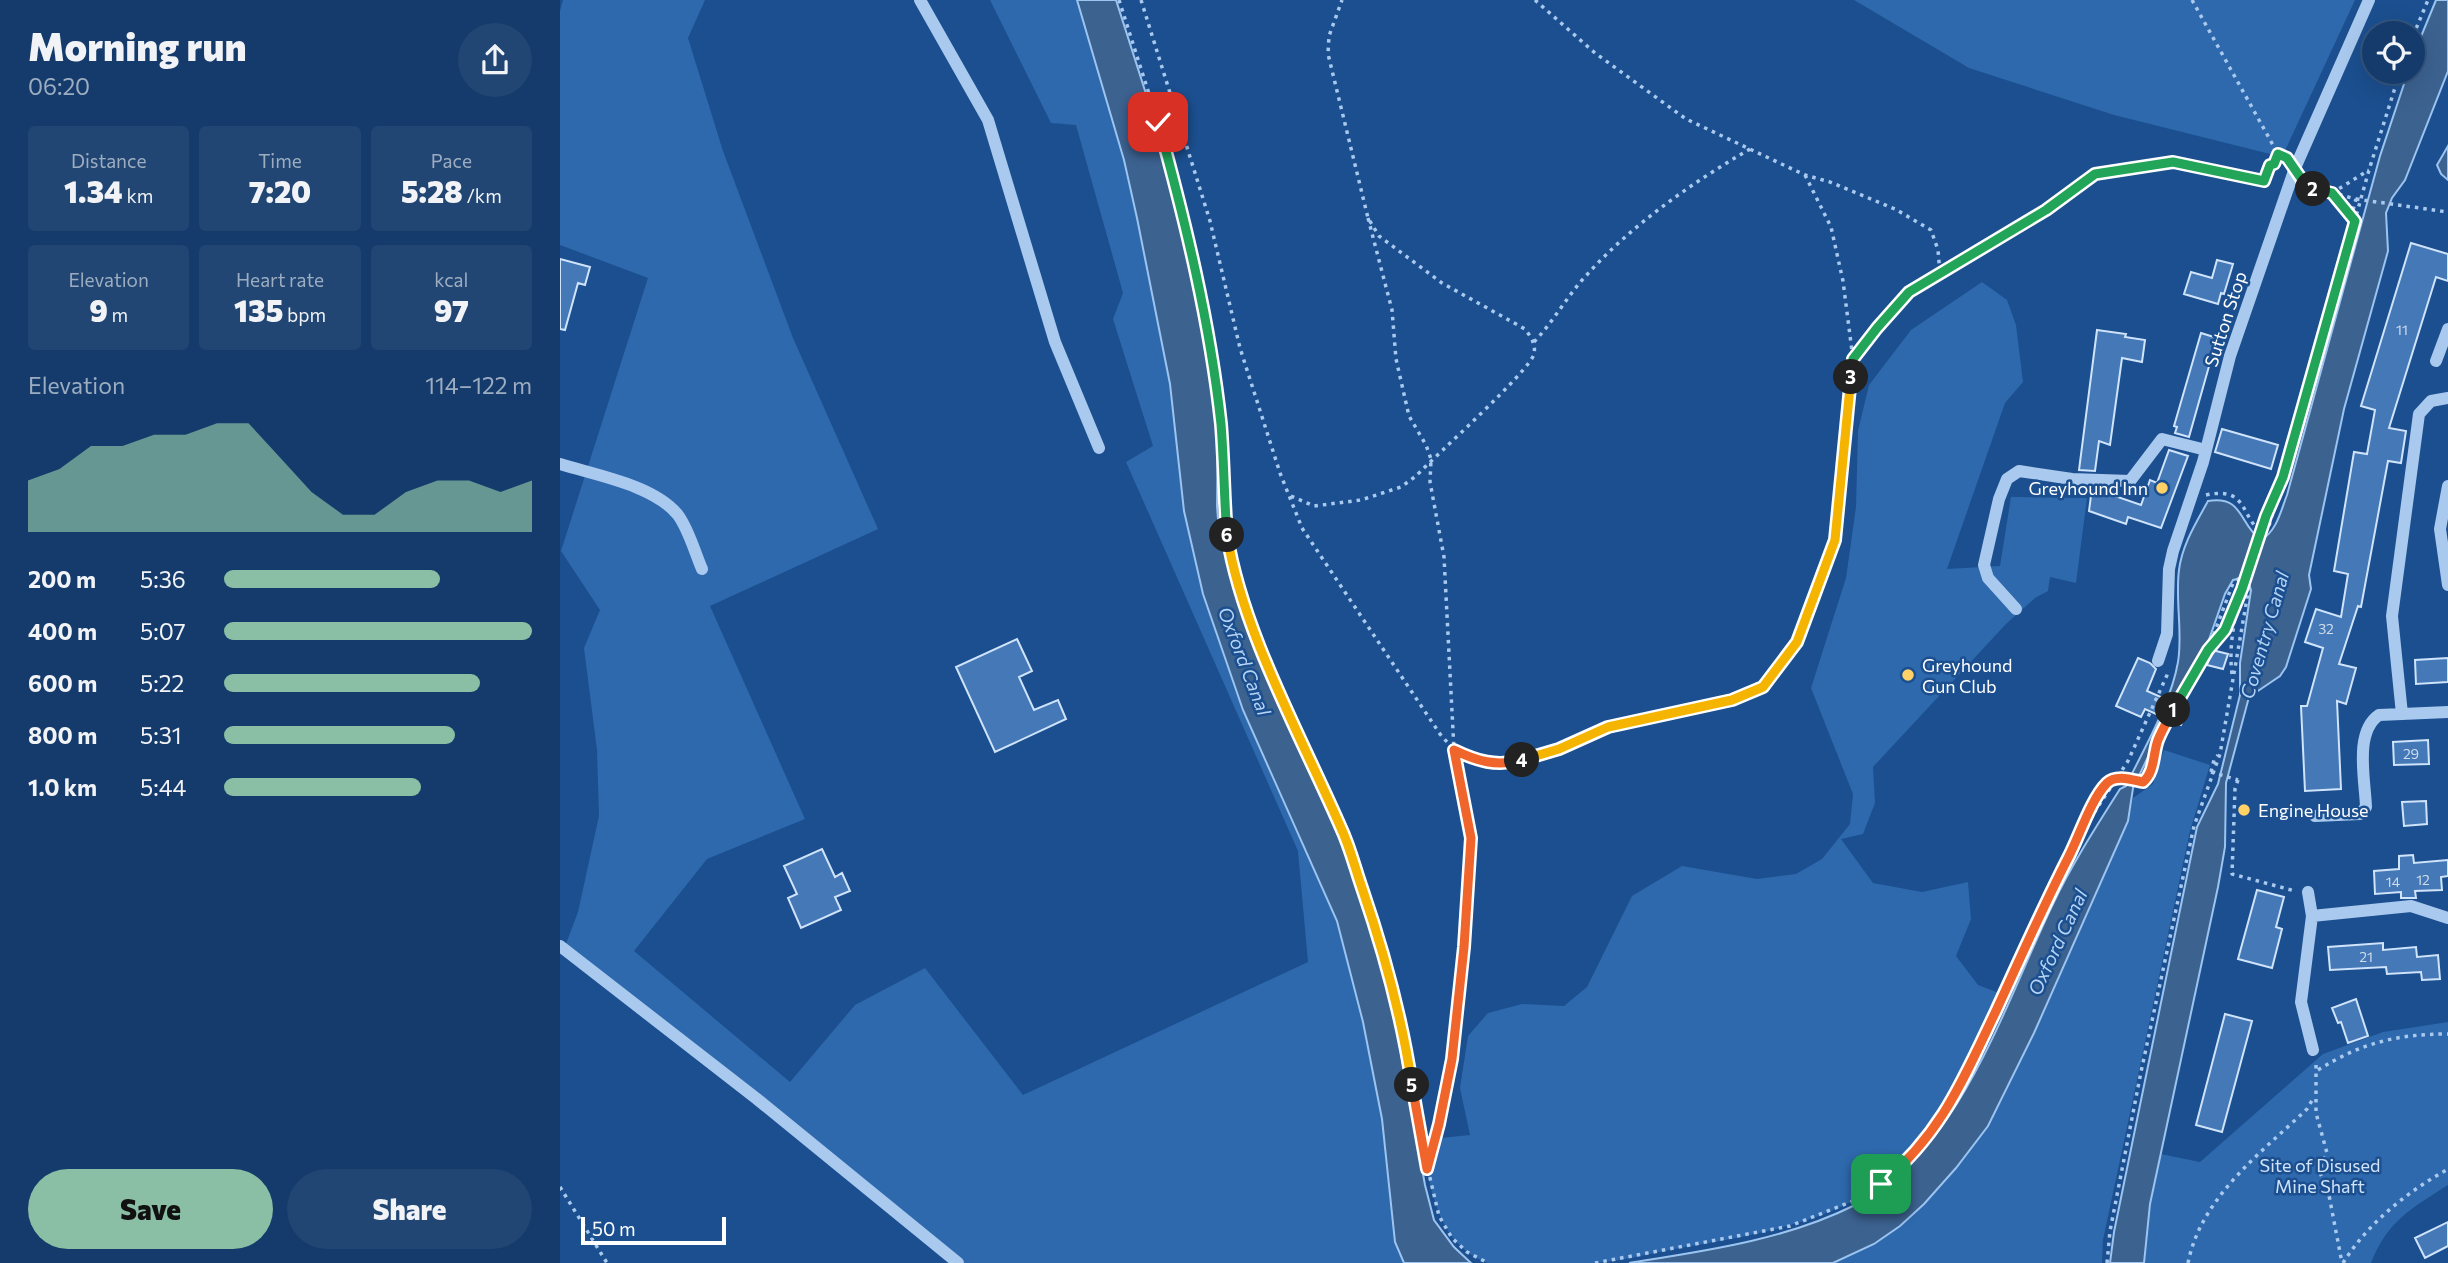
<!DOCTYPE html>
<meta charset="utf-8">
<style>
:root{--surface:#143b6b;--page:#214673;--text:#f1f3f6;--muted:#9dadc1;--line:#33557e;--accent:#8abfa5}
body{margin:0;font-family:Commissioner,sans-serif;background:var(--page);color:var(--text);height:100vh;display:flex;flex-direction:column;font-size:26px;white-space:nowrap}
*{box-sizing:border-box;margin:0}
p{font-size:23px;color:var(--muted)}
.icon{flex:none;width:38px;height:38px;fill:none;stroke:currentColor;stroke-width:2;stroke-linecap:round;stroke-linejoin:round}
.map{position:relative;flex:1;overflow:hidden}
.sheet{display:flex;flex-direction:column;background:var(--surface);width:560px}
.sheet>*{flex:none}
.controls{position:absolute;left:1802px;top:21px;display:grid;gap:14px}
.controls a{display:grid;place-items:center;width:63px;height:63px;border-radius:50%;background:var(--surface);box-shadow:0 7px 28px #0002,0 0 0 2px var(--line);font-size:35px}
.scale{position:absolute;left:21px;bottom:18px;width:145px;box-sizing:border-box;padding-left:7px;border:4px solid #fff;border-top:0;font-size:19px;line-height:24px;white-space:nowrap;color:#fff;-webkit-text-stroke:5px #1b4f8f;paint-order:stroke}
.pin{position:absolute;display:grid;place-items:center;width:60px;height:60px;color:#fff;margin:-30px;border-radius:14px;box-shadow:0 4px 10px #0006}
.km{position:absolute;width:35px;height:35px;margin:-18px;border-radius:50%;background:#222;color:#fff;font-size:19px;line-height:35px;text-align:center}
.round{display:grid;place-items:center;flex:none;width:74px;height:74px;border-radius:37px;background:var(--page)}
.headline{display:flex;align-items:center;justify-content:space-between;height:119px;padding:0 28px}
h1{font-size:38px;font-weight:800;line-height:52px}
.figures{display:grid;grid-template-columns:repeat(3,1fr);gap:10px;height:119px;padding:7px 28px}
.figures div{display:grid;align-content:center;border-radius:7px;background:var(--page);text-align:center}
.figures b{font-size:30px;font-weight:800}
.figures small{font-size:19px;font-weight:400}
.figures p{font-size:19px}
.chart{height:196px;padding:14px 28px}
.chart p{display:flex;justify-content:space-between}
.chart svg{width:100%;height:126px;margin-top:7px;fill:var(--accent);opacity:.7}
.action{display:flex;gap:14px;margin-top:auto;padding:14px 28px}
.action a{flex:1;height:80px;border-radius:42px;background:var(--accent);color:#111;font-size:28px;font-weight:800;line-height:80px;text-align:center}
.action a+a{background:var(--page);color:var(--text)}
ul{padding:0 28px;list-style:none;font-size:23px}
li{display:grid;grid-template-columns:112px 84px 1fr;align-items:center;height:52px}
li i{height:18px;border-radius:9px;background:var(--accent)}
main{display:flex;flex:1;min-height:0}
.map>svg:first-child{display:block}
.green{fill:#2e69ad}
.water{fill:#3c6290;stroke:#9cc4f0;stroke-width:2}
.building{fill:#4478b7;stroke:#cfe3fa;stroke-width:2}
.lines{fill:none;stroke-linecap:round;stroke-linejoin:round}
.path{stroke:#a9c9ee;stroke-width:3.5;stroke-dasharray:3.5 5;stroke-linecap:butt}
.minor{stroke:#a9c9ee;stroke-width:12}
.path-bridge{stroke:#a9c9ee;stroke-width:3.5;stroke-dasharray:3.5 5;stroke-linecap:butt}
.split-1-casing{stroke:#fff;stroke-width:14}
.split-2-casing{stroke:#fff;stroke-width:14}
.split-3-casing{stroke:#fff;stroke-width:14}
.split-4-casing{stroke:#fff;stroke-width:14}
.split-5-casing{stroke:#fff;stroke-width:14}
.split-6-casing{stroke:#fff;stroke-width:14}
.split-7-casing{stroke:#fff;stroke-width:14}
.split-1{stroke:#f0652b;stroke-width:9}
.split-2{stroke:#22a559;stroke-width:9}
.split-3{stroke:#22a559;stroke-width:9}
.split-4{stroke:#f5b400;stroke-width:9}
.split-5{stroke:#f0652b;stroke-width:9}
.split-6{stroke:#f5b400;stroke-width:9}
.split-7{stroke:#22a559;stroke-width:9}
.poi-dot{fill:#ffd166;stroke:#1b4f8f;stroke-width:2.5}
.labels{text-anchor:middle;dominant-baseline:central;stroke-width:5;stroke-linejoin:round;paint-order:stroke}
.number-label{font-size:14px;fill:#d0dded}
.street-label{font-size:18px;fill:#fff;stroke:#1b4f8f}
.poi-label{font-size:18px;fill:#fff;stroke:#1b4f8f;text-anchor:start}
.park-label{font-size:18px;fill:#cfe3fa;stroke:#1b4f8f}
.water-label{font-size:19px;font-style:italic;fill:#b5d3f5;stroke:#1b4f8f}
</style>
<main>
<section class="sheet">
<div class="headline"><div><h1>Morning run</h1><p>06:20</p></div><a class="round"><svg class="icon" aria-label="share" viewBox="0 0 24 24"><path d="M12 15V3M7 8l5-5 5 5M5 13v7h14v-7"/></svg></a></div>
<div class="figures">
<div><p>Distance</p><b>1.34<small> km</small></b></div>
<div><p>Time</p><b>7:20</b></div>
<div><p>Pace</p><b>5:28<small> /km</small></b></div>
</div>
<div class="figures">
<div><p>Elevation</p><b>9<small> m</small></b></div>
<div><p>Heart rate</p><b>135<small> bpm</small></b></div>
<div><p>kcal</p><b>97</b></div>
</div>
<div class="chart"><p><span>Elevation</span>114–122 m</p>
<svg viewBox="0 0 160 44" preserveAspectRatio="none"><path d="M0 44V26L10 22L20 14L30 14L40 10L50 10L60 6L70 6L80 18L90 30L100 38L110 38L120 30L130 26L140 26L150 30L160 26V44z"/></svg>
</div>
<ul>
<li><b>200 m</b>5:36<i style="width:70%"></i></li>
<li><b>400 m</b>5:07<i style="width:100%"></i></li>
<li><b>600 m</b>5:22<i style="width:83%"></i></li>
<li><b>800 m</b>5:31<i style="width:75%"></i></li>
<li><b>1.0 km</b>5:44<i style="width:64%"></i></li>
</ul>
<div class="action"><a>Save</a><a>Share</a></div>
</section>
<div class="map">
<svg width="1888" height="1263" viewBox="0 0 1888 1263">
<rect width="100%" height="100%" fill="#1b4f8f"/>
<!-- green -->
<path class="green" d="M 3,0 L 145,0 L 128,38 L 163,151 L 233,338 L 318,529 L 150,606 L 245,819 L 147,859 L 74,951 L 230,1082 L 295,1005 L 365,968 L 463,1095 L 748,962 L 738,851 L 566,462 L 593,446 L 553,319 L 563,293 L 516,125 L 491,123 L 430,0 L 517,0 L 564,160 L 577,218 L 610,384 L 621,488 L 627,525 L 643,594 L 683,710 L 777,921 L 803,1022 L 822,1119 L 835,1242 L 844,1263 L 398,1263 L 4,949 L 18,912 L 39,816 L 37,750 L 24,648 L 40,610 L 1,551 L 88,278 L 0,245 L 0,11 Z
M 1294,0 L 1795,0 L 1722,157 L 1554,115 L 1409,68 Z
M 1422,282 L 1447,300 L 1456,325 L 1463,382 L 1445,403 L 1387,569 L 1440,566 L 1451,497 L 1527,498 L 1516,583 L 1490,577 L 1488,591 L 1475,598 L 1446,624 L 1313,767 L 1315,803 L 1303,834 L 1281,839 L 1313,883 L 1362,892 L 1408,882 L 1411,919 L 1396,956 L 1418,985 L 1444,995 C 1415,1053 1393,1119 1345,1164 C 1284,1223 1193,1235 1114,1249 C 1088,1254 1061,1261 1035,1263 C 1000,1263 963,1263 928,1263 C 876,1244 871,1187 861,1140 L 910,1135 L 900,1088 L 908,1036 L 928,1013 L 962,1004 L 1004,1006 L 1027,987 L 1072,896 L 1122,866 L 1197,879 L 1236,874 L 1262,859 L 1290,824 L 1293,794 L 1251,688 L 1286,578 L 1296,507 L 1298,431 L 1309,385 L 1351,330 Z
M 1604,750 L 1650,765 L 1630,831 L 1543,1240 L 1542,1263 L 1273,1263 C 1349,1234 1405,1168 1443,1098 L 1568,821 L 1573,798 L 1593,784 Z
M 1888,1022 L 1888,1185 C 1851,1209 1828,1220 1811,1263 L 1566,1263 L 1586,1151 L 1640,1162 L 1763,1054 L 1823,1032 Z"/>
<!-- water -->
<path class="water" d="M 517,0 L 556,0 L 595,122 L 629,256 L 658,421 L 657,506 L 659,532 L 665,540 L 683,608 L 700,655 L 772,818 L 805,907 L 834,1015 L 865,1185 L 874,1220 L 894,1247 L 911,1263 L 844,1263 L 835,1242 L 822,1119 L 803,1022 L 777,921 L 683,710 L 643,594 L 624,511 L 610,384 L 577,218 L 564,160 Z
M 1876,0 L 1888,0 L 1888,71 L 1845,180 L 1832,198 L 1826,213 L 1828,251 L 1784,409 L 1749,575 L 1751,589 L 1726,667 L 1720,676 L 1689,697 L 1666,783 L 1665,847 L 1658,887 L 1590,1204 L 1584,1263 L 1550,1263 L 1554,1232 L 1637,827 L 1658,784 L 1680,695 L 1680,663 L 1691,590 L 1688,581 L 1683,578 L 1673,580 L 1665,594 L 1646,648 L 1616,699 L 1573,788 L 1568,821 L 1474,1033 L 1428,1126 L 1396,1168 L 1364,1204 L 1340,1226 L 1314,1244 L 1273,1263 L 1069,1263 C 1145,1251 1225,1240 1295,1205 C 1400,1152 1445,1003 1493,904 C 1512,864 1536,827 1560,789 L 1566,786 C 1584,748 1611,703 1618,662 C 1623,632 1615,600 1619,570 C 1622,545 1636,523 1648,501 C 1684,495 1679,525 1701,540 C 1717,531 1721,510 1727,495 L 1820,156 L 1848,72 L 1853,72 L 1853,56 Z
M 1888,146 L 1888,180 L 1881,174 L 1877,165 Z"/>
<!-- building -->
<path class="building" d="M 1851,243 L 1888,254 L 1888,281 L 1876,277 L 1829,428 L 1846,431 L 1841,463 L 1828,461 L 1801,607 L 1798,606 L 1779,664 L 1796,668 L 1786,704 L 1777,701 L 1781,789 L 1745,791 L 1741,706 L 1747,706 L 1763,648 L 1745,642 L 1756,609 L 1781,617 L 1788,574 L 1774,571 L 1794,452 L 1807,454 L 1815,410 L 1801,406 Z
M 0,259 L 30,267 L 25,285 L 18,283 L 5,330 L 0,329 Z
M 1657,260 L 1673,264 L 1664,294 L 1661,293 L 1658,304 L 1624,294 L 1631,272 L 1652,278 Z
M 1537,330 L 1566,334 L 1565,337 L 1585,340 L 1582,362 L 1562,358 L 1550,445 L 1539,441 L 1535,471 L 1519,470 Z
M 1641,333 L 1657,338 L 1629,437 L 1615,433 L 1617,427 L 1614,426 Z
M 1662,429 L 1718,445 L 1711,469 L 1655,452 Z
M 1609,450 L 1628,456 L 1601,528 L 1568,517 L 1566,524 L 1529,511 L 1532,488 L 1581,505 L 1590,480 L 1597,483 Z
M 457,639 L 472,671 L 459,677 L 474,710 L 498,700 L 506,719 L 435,752 L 396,667 Z
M 1652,650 L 1668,654 L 1663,669 L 1647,665 Z
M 1578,658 L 1590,663 L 1596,669 L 1587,691 L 1628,709 L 1621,725 L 1585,709 L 1581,717 L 1556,706 Z
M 1888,658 L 1888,682 L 1856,684 L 1855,660 Z
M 1868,740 L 1869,764 L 1834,765 L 1833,742 Z
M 1866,801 L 1867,824 L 1844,826 L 1842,802 Z
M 262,849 L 275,877 L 282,873 L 290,891 L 275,897 L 281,910 L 241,928 L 228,898 L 237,894 L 224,866 Z
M 1853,855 L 1854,863 L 1888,860 L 1888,876 L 1881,877 L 1882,890 L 1855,891 L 1856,898 L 1841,898 L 1841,892 L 1815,894 L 1814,871 L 1839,869 L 1839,856 Z
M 1697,890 L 1724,897 L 1716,927 L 1722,929 L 1712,968 L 1678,959 Z
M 1823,943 L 1823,950 L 1856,947 L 1857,957 L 1878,955 L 1880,979 L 1862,980 L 1861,972 L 1827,974 L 1826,967 L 1770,970 L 1768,947 Z
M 1796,999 L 1808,1036 L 1788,1043 L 1781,1022 L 1778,1023 L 1772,1008 Z
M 1665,1014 L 1692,1021 L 1662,1132 L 1636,1125 Z
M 1888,1222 L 1888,1246 L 1865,1258 L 1855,1238 Z"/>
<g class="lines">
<!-- path -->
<path class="path" d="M 559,0 L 598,122 L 614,180 L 644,317 L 660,421 L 668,538 L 686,606 L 703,653 L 783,831 L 813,919 L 848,1057 L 861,1140 L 879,1216 L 892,1238 L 907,1252 L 928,1263
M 581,0 L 650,221 L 680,348 L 720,473 L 742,528 L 880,734 L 894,750 L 915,760 L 931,764 L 952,763 L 999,749 L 1048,727 L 1172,700 L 1203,687 L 1237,642 L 1275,539 L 1293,359 L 1317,328 L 1349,292 L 1486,210 L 1536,174 L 1613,162 L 1704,181 L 1709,165 L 1714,164 L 1718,154
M 975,0 L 1035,53 L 1126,119 L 1245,175 L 1270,182 L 1335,209 L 1371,230 L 1378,250 L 1380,274
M 1632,0 L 1718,154 L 1725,157
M 1853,36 L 1868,0
M 1245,175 L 1271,227 L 1283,281 L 1293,359
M 1746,186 L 1796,199 L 1792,214
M 1772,193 L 1809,170
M 1774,194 L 1795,221
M 1838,205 L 1888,212
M 808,218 L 832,310 L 836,359 L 849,416 L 866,445 L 871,459 L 870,482 L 884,557 L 894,750 L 911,838 L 904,947 L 892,1059 L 879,1124 L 868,1167
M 974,342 C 993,322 1006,298 1024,278 C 1070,226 1130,184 1190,149
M 1646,495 C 1688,486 1680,516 1702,533 L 1709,526 L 1809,170 L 1840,72
M 731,496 L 754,506 L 801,500 L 841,487 L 856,476 C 875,456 969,372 974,354 C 976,344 971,337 965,329 L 882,283 L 819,236 L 808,218 L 768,54 L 769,36 L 782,0
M 1706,516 L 1718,488
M 1672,674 C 1669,650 1673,629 1677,606
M 1651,772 L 1654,760 L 1658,755
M 1678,780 L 1675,789 L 1672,874 L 1735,891
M 1583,782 L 1588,778 L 1597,752 L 1596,743 L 1617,702 L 1648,650 L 1665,630 L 1682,589
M 1525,822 C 1531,807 1540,785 1556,778
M 1756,1065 L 1756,1113 L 1767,1153 L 1761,1164 L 1761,1175 L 1768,1190 L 1782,1263
M 1758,1070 C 1801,1043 1837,1034 1888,1034
M 0,1187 L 47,1263
M 1035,1263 L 1230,1226 L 1298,1199 L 1321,1184 L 1345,1164 L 1381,1120 L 1401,1085 L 1494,886 L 1524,828 L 1568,761 L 1608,673
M 1547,1263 L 1550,1231 L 1581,1072 L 1634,826 L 1660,754 L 1689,587 L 1688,583 L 1678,579 L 1673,583 L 1648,650
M 1628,1263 C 1641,1197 1701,1153 1747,1109 L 1754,1097
M 1783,1263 C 1808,1223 1847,1192 1888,1169"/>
<!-- minor -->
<path class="minor" d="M 360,0 L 428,120 L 495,342 L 539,448
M 1876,361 L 1888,329
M 0,464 C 35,475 94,485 118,515 C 129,530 135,553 142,569
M 1888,486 L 1880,529 L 1888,585
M 1456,609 L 1428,578 L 1424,565 L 1439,499 L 1447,479 L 1459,471 L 1512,479 L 1570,481 L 1602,439 L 1646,450
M 1598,661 L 1607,634 L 1609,569 L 1613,551 L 1643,462 L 1670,356 L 1735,168 L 1809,0
M 1842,714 L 1832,616 L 1859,414 L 1871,401 L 1888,398
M 1755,816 L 1800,814 L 1806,807 C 1805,779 1794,732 1819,715 L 1888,712
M 1748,892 L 1752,916 L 1851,906 L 1888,918
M 1752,916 L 1741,1002 L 1753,1050
M 0,946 L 197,1099 L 398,1263"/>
<!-- path-bridge -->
<path class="path-bridge" d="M 1796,199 L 1838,205
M 1682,589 L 1706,516
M 1651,772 L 1678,780
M 1556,778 L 1583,782"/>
</g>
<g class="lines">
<defs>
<path id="split-1" d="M 1321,1184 C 1381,1134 1402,1082 1435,1013 C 1459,961 1482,909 1508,858 C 1519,837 1531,799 1547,783 C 1556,774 1573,780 1583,782 C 1595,772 1593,753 1598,740 C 1602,730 1608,720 1613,710"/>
<path id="split-2" d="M 1613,710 L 1648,650 L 1665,630 L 1682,589 L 1706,516 L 1723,477 L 1795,221 L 1772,193 L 1753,189"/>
<path id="split-3" d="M 1291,377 L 1293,359 L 1317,328 L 1349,292 L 1486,210 L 1535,174 L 1613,162 L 1704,181 L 1710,165 L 1714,164 L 1718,154 L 1727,158 L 1747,187 L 1753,189"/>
<path id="split-4" d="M 962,760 L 999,749 L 1048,727 L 1172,700 L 1203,687 L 1237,642 L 1275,540 L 1291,377"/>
<path id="split-5" d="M 852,1085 L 867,1169 L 879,1124 L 892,1059 L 904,947 L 911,838 L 894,750 C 917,761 936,767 962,760"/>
<path id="split-6" d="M 667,535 C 682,631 742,738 781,828 C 790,847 795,868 802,888 C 824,952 842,1018 852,1085"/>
<path id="split-7" d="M 598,122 C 625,220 650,322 661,424 C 664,461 664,498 667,535"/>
</defs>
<!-- split-1 casing -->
<use href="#split-1" class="split-1-casing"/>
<!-- split-2 casing -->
<use href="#split-2" class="split-2-casing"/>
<!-- split-3 casing -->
<use href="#split-3" class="split-3-casing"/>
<!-- split-4 casing -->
<use href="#split-4" class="split-4-casing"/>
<!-- split-5 casing -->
<use href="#split-5" class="split-5-casing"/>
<!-- split-6 casing -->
<use href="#split-6" class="split-6-casing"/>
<!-- split-7 casing -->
<use href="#split-7" class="split-7-casing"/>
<!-- split-1 -->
<use href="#split-1" class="split-1"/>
<!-- split-2 -->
<use href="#split-2" class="split-2"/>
<!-- split-3 -->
<use href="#split-3" class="split-3"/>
<!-- split-4 -->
<use href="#split-4" class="split-4"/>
<!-- split-5 -->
<use href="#split-5" class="split-5"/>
<!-- split-6 -->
<use href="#split-6" class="split-6"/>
<!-- split-7 -->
<use href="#split-7" class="split-7"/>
</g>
<!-- markers -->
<g class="poi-dot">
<circle cx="1602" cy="488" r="7"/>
<circle cx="1348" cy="675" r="7"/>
<circle cx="1684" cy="810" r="7"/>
</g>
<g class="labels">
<!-- number labels -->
<g class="number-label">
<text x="1842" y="329">11</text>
<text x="1766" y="628">32</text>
<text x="1851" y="753">29</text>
<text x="1863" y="879">12</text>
<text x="1833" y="881">14</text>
<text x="1806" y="956">21</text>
</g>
<!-- street labels -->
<g class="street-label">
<text transform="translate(1665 319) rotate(-72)">Sutton Stop</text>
</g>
<!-- poi labels -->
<g class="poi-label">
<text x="1588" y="488" text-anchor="end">Greyhound Inn</text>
<text x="1362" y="665">Greyhound<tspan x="1362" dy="21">Gun Club</tspan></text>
<text x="1698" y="810">Engine House</text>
</g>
<!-- park labels -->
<g class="park-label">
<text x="1760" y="1165">Site of Disused<tspan x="1760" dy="21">Mine Shaft</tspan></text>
</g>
<!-- water labels -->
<g class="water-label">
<text transform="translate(1704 635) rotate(-74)">Coventry Canal</text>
<text transform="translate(685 661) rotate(69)">Oxford Canal</text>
<text transform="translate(1497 942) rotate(-65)">Oxford Canal</text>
</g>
</g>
</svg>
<div class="controls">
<a><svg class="icon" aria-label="locate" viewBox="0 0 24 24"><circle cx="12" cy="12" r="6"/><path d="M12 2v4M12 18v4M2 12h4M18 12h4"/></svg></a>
</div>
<div class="scale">50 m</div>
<div class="pin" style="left:1321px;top:1184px;background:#1e9e55"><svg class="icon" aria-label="arrive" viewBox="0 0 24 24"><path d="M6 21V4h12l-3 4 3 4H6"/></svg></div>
<div class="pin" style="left:598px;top:122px;background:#d93025"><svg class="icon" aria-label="check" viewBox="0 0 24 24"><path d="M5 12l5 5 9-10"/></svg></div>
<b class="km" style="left:1613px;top:710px">1</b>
<b class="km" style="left:1753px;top:189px">2</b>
<b class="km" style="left:1291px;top:377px">3</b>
<b class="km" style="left:962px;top:760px">4</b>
<b class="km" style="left:852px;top:1085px">5</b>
<b class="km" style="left:667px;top:535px">6</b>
</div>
</main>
